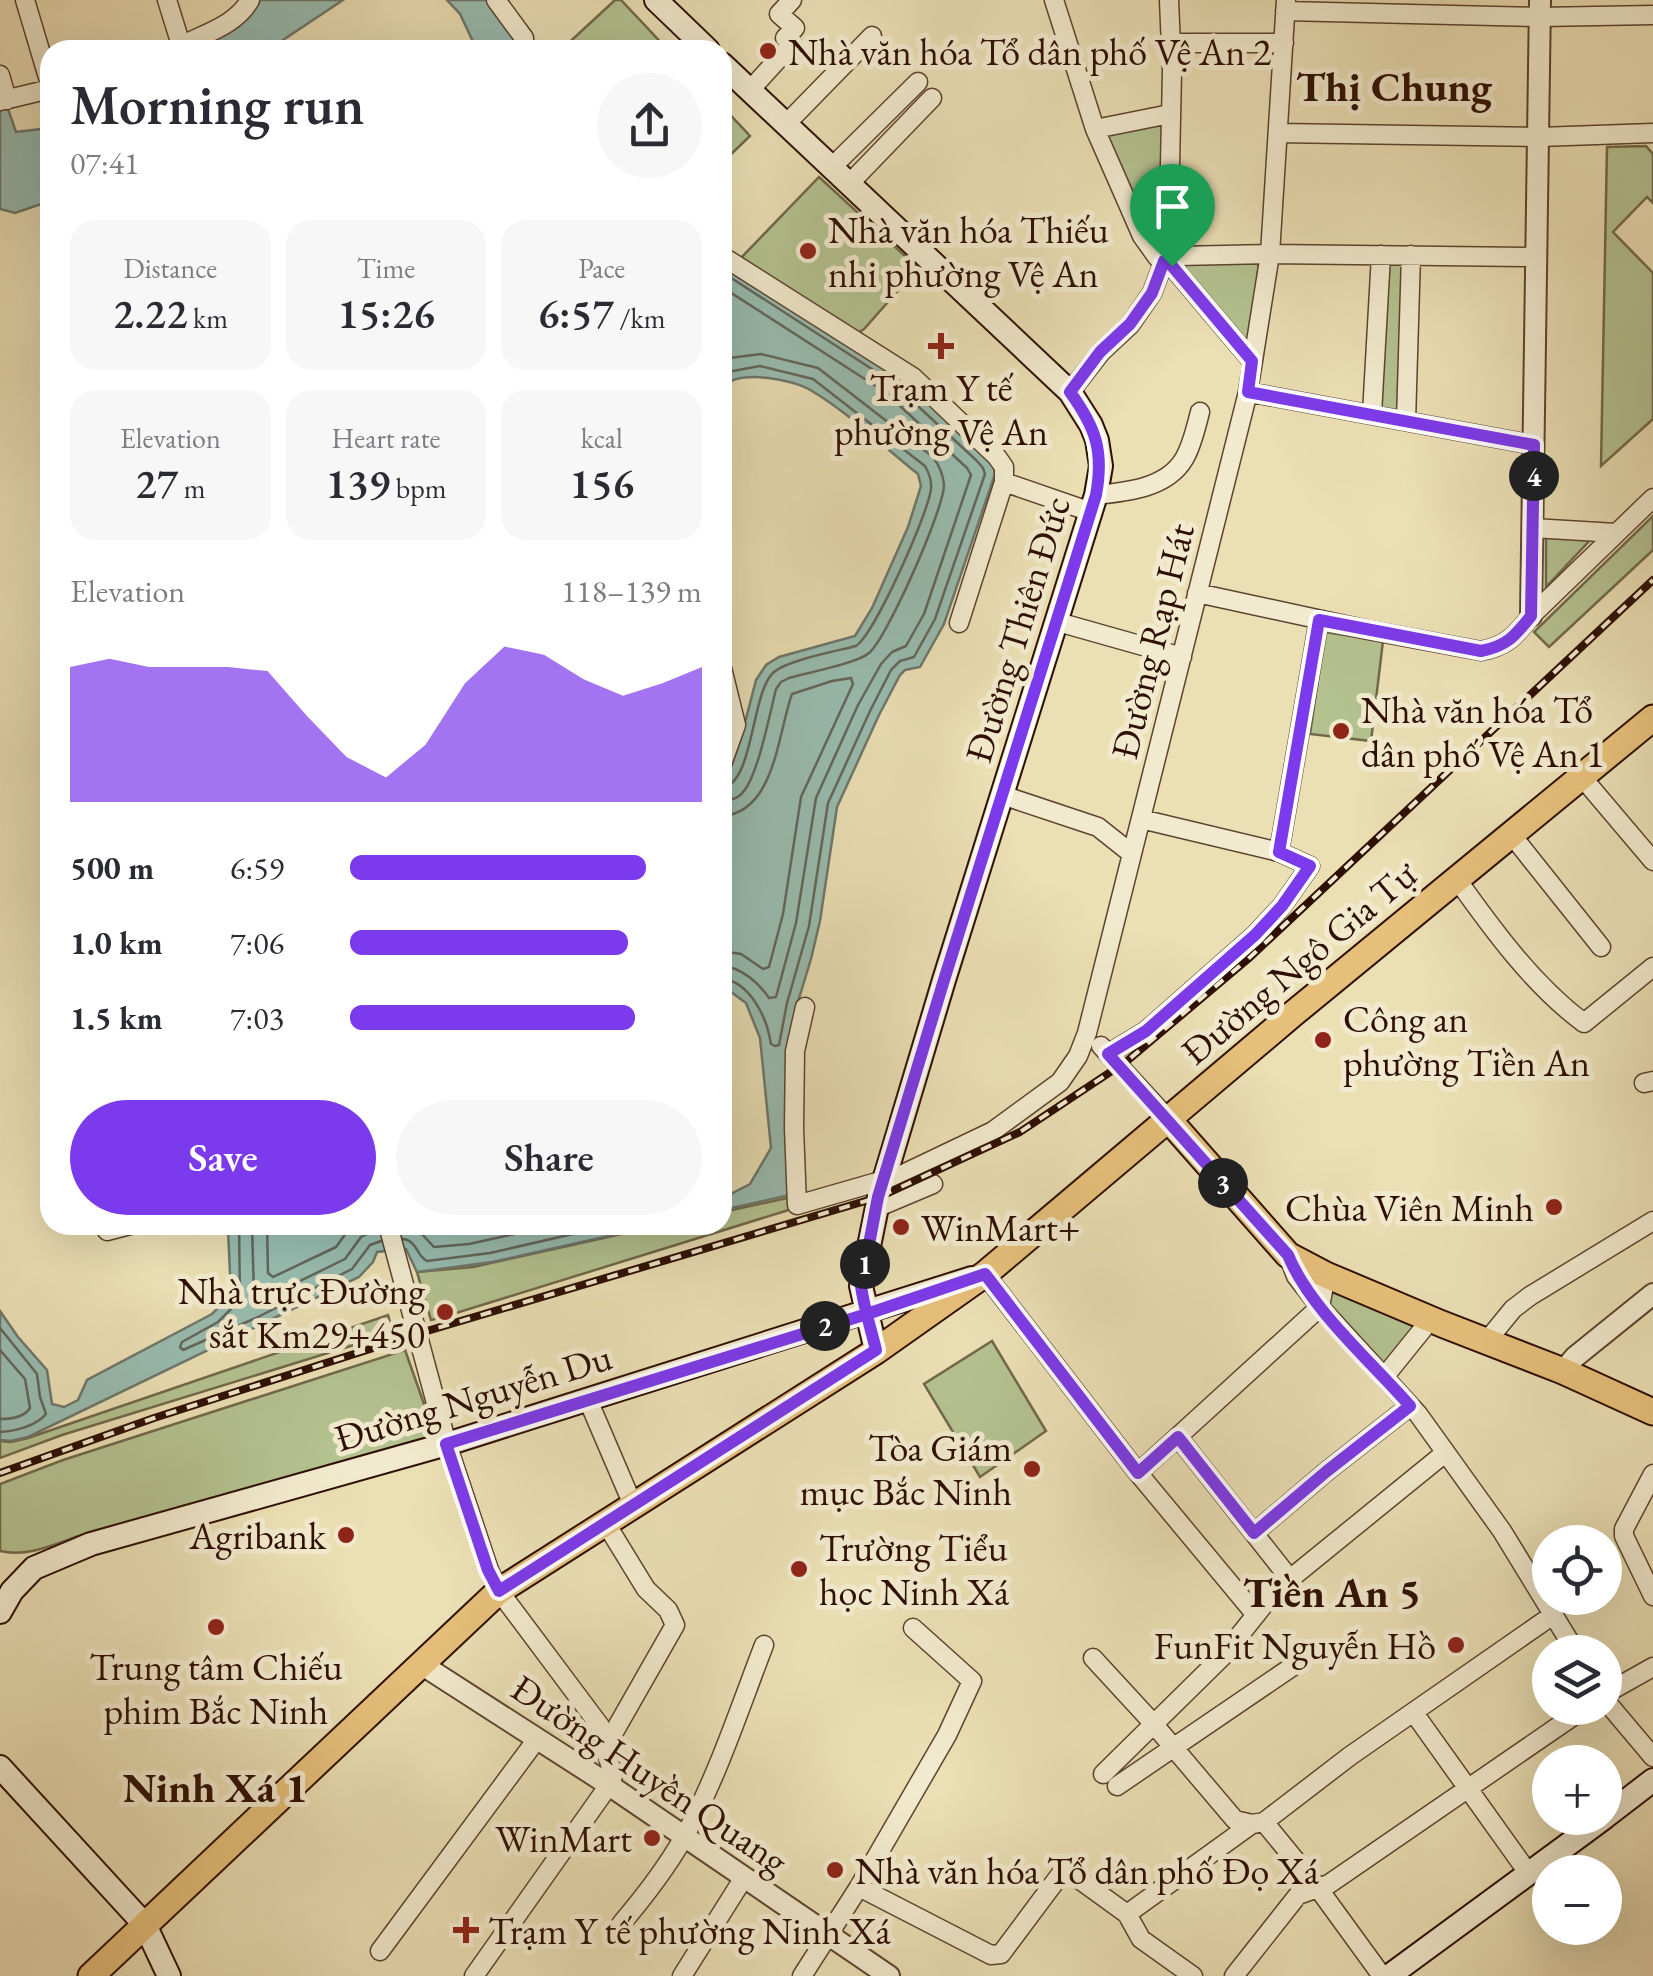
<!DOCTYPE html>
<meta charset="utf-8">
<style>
:root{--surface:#fff;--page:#f7f7f7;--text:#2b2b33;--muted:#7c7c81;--accent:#7c3aed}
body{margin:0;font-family:"EB Garamond",serif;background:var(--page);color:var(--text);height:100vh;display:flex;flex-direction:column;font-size:38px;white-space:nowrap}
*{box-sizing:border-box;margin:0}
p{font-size:32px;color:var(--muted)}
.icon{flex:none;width:55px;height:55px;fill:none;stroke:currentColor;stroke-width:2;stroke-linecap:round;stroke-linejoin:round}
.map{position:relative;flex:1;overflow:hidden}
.details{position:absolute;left:40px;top:40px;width:692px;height:1195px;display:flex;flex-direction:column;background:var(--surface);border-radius:30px;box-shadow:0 10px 40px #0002}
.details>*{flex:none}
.tools{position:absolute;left:1532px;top:1525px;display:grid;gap:20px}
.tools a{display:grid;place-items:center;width:90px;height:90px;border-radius:50%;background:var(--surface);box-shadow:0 10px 40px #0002;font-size:50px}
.pin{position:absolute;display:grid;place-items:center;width:85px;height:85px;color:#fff;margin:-102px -42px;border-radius:50% 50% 50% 0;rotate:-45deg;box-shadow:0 0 10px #0007}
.pin .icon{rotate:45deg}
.km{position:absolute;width:50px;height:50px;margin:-25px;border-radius:50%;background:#222;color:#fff;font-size:28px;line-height:50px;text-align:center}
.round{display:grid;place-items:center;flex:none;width:105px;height:105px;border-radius:52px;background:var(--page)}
.head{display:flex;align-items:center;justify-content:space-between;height:170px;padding:0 30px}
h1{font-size:55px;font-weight:600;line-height:75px}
.figures{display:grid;grid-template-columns:repeat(3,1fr);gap:15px;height:170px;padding:10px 30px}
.figures div{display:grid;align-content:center;border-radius:25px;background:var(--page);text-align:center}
.figures b{font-size:42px;font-weight:600}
.figures small{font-size:28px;font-weight:400}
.figures p{font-size:28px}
.chart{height:280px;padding:20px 30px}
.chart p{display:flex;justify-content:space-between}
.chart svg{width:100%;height:180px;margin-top:10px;fill:var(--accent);opacity:.7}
.primary-button{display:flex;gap:20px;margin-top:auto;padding:20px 30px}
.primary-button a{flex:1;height:115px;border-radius:60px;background:var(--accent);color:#fff;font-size:40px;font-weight:600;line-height:115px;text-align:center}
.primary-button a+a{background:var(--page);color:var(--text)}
ul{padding:0 30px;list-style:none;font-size:32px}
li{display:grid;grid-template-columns:160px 120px 1fr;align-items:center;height:75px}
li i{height:25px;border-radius:12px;background:var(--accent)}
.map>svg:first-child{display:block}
.green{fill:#b4c290;stroke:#71684a;stroke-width:2.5}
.water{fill:#98bcb0;stroke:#6e776b;stroke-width:2.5}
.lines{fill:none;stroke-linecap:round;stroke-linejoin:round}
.shore{stroke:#63665a;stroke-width:2.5}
.minor-casing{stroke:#5d432f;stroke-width:21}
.tertiary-casing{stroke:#5d432f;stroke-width:24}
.secondary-casing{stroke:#2e0f03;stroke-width:26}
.primary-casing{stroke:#2e0f03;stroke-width:29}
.minor{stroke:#f2eace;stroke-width:18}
.tertiary{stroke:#f2eace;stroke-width:20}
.secondary{stroke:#f2eace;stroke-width:22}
.primary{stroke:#e6c07a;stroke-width:25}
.rail-casing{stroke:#2e0f03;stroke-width:8}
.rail{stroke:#f2eace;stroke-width:4;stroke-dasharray:11;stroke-linecap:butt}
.route-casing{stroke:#fff;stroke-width:20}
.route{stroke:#7c3aed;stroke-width:12}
.poi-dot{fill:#8f2418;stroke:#f2eace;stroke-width:4}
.labels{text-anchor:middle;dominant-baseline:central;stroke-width:10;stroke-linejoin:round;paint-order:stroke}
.poi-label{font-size:38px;fill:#2e0f03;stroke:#f2eace;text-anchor:start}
.street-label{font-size:38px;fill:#2e0f03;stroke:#f2eace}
.quarter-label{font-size:42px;font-weight:bold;fill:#2e0f03;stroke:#f2eace}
</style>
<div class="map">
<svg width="1653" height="1976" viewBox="0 0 1653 1976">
<rect width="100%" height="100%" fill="#ebdfb4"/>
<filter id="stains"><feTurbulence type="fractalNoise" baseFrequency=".002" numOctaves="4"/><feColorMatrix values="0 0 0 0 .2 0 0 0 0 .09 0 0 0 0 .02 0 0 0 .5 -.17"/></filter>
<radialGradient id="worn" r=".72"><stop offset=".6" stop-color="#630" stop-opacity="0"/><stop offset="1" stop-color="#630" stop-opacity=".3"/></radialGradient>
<!-- green -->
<path class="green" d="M 615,0 L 621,0 L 668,50 L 561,50 Z
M 723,107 L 750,136 L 723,162 Z
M 1164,121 L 1164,239 L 1154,247 L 1107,135 L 1109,132 Z
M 1646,146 L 1653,154 L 1653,203 L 1647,197 L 1613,232 L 1653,273 L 1653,419 L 1601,466 L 1607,147 Z
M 819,177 L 918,268 L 864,329 L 855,335 L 738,261 Z
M 1406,260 L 1402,416 L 1375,411 L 1386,261 Z
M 1259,263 L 1249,351 L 1180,264 Z
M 1653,516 L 1653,550 L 1549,647 L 1534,632 Z
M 1546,535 L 1593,537 L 1546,587 Z
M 1325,632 L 1383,641 L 1371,741 L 1310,734 Z
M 792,1197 L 792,1209 L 453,1314 L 451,1305 L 437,1309 L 439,1318 L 431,1320 L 417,1272 L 473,1267 L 662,1225 L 722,1225 L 723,1212 Z
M 1332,1289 L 1421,1322 L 1384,1366 L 1326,1307 Z
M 388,1315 L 393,1333 L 62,1435 L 0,1458 L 0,1441 L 11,1442 L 28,1438 Z
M 992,1341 L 1046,1431 L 980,1477 L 924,1384 Z
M 405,1350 L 435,1435 L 87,1533 C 59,1542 30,1558 0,1551 L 0,1484 L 63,1460 Z"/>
<!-- water -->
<path class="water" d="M 255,0 L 343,0 L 268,50 L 186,50 Z
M 447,0 L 492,0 L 522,43 L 517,50 L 477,50 L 460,14 Z
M 0,109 L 8,109 L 16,132 L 50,128 L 50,201 L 15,213 L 0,209 Z
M 723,261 L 899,374 L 993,463 L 995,474 L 944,624 L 920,667 L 905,670 L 900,675 L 879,715 L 837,807 L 820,921 L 811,959 L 797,1005 L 790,1195 L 723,1210 L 723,1198 L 750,1184 L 771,1148 L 760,1038 L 746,1003 L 723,986 L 723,790 L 741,738 L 756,680 L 766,665 L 779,657 L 855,636 L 872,608 L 908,527 L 921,486 L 918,474 C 884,447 850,414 812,391 C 793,379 739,369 723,387 Z
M 232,1225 L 658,1225 L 492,1262 L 417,1272 L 406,1249 L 377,1252 L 373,1262 L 359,1277 L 28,1437 L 11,1441 L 0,1440 L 0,1311 L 18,1337 L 47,1370 L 52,1404 L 64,1407 L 78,1400 L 87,1380 L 212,1314 L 231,1295 L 228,1230 Z"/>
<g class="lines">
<!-- shore -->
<path class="shore" d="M 722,272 L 892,382 L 976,460 L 983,468 L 985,474 L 935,619 L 914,657 L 900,661 L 891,670 L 870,711 L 828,803 L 809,926 L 787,1003 L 779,1045 L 775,1046 L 771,1044 C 767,1018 751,983 722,978
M 722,287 L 885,392 L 967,468 L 971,475 L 924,614 L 906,646 L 892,652 L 881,664 L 858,705 L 816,798 L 796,923 L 776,997 L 769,998 C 759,983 741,967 722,966
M 722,359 L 761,354 L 818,368 L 933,457 C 939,465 943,474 944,485 C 944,509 887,638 869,653 C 858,663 806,673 789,678 L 781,682 L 776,689 C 770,713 758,774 744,791 C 738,799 731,800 722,800
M 722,373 L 760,366 L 813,379 L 925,466 C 929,473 932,480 931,489 C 928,514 875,633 856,646 C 837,651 788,660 774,672 C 751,691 754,784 722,788
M 722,816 C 775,813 778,732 792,694 L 832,681 L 851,678 L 853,684 L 801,797 L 783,914 L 769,967 L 763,969 L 741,954 L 722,951
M 239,1225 L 240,1300 L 218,1322 L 182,1342 L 180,1347 L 183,1350 L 258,1317 L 352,1269 L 370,1245 L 381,1241
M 252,1225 L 254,1296 L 259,1301 L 345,1259 L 361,1237 L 377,1229
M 267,1225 L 268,1273 L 273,1277 L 336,1247 L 352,1225
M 400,1226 L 418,1230 L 434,1247 L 469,1244 L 555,1225
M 403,1239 C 418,1241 416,1256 427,1261 L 490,1253 L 612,1225
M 0,1328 L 37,1374 L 40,1397 L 46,1414 C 36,1426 16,1431 0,1432
M 0,1350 L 25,1379 L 30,1408 C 24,1418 10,1419 0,1419"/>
<defs>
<path id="minor" d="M 25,0 L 50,84
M 167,0 L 181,45
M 496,0 L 524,38 L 524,50
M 1054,0 L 1095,129 L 1142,236 L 1157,257 L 1176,271 L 1252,361
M 1285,11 L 1540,17 L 1653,15
M 1171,43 L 1284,43
M 174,50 C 200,34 234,28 250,0
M 0,75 L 7,100
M 750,90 L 792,44 L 785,38 L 795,28 L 779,14 L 792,0
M 0,101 L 50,89
M 786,124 L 872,36
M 1095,129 L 1170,114
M 1278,133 L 1539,137 L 1653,133
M 832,167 L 918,82
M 850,183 L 932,98
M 722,256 L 913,377 L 997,457 L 1004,467 L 1004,482
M 1164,261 L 1178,256 L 1270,254 L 1537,257
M 1070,392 L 1101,352 L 1130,325 L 1152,293 L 1164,261 L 1169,212 L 1172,71 L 1169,0
M 1248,392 L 1534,445
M 1372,414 L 1381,255
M 1406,421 L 1411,255
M 1096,495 C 1127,492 1167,488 1184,459 C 1192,446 1196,427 1200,412
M 1533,528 L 1616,533
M 1197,593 L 1368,630 L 1481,651 C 1507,646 1515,636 1531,616 L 1653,498
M 1058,622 L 1182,657
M 959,623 L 1004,482 L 1091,512
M 722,668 L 736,725 L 722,764
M 1581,776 L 1653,861
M 1002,795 L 1098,827 L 1132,854
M 1141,819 L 1279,852
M 1511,834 L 1601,947
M 1456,878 C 1493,930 1533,985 1584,1023 L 1653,967
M 805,1007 L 795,1051 L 794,1128 L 797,1205 L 884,1180
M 1101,1046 L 1168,1119
M 1108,1054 L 1146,1031 L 1255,935 L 1282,906 L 1310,866 L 1279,852 L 1319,620
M 1644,1083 L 1653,1081
M 882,1184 L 993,1131 L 1060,1082 L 1078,1056 L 1087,1033 L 1248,392 L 1270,254 L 1286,0
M 876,1208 L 933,1184
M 388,1225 L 447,1444 L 489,1570 L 499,1591 L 600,1726 L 613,1776 L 609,1785 L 474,1976
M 107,1231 L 130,1225
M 1288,1255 L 1296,1276 L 1320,1307 L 1418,1414 L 1502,1531 L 1576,1652
M 985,1274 L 1138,1473 L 1256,1615
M 1486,1342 L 1513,1309 L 1530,1296 L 1653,1221
M 1385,1376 L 1431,1319
M 588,1400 L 633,1505
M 1178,1437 L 1290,1579
M 1138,1473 L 1320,1307 L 1326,1275
M 1653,1474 L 1624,1529 L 1624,1536 L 1653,1596
M 605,1522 L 646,1589 L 668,1610 L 675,1625 L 614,1732 L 607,1750
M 1254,1533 L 1327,1471 L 1410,1406
M 1093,1658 L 1151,1721 L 1235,1820 L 1252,1824 L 1264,1822 L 1318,1888 L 1382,1976
M 1605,1694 L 1653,1667
M 1605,1700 L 1653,1757
M 1414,1713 L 1529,1874
M 1103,1774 L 1223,1656 L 1266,1602 L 1290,1579 L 1445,1453
M 1117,1786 L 1302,1660
M 1264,1822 L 1350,1756 L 1553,1615
M 859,1887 L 991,1955 L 1001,1954 L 1060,1875 L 1069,1872 L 1127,1914 L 1252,1824
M 1127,1914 L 1141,1939 L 1193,1976
M 621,1924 C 644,1897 667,1867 684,1837 C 717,1778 740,1707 764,1645
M 380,1951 L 537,1739
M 682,1976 L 743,1879
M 802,1976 L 859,1887 L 947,1735 L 972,1681 L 913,1628
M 1234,1976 L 1298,1895 L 1329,1884 L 1585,1708"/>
<path id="tertiary" d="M 1531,616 L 1540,0
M 1563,1371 L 1575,1357 L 1653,1294
M 421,1664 L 609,1785 L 889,1976"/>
<path id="secondary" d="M 656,0 L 708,50
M 722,64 L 1070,392 L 1091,425 L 1097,440 L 1101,466 L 1096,495 L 944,980 L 879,1197 L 861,1286 L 876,1351
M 0,1612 L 12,1591 L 34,1568 L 91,1544 L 447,1444 L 972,1278
M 0,1767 L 145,1925 L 169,1976
M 1605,1817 L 1653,1780
M 1389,1976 L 1604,1818"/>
<path id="primary" d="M 1168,1119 L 1288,1255 L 1326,1275 L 1442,1324 L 1563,1371 L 1653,1412
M 91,1976 L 499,1591 L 876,1351 L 985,1274 L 1294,1013 L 1653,718"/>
</defs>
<!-- minor casing -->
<use href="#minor" class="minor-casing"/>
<!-- tertiary casing -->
<use href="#tertiary" class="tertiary-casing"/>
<!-- secondary casing -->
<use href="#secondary" class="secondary-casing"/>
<!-- primary casing -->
<use href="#primary" class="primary-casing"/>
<!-- minor -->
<use href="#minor" class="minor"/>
<!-- tertiary -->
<use href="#tertiary" class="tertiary"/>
<!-- secondary -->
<use href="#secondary" class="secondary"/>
<!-- primary -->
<use href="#primary" class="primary"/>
<defs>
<path id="rail" d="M 0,1473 L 154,1418 L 417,1334 L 879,1197 L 1020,1132 L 1127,1061 L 1248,959 L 1653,580"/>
</defs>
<!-- rail casing -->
<use href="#rail" class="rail-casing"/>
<!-- rail -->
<use href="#rail" class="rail"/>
</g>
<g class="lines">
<defs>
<path id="route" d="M 1172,266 L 1164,261 L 1152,293 L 1130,324 L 1100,352 L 1070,392 C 1096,428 1104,451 1096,495 L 944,980 L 878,1197 L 861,1286 C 864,1308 871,1329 876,1350 L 499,1591 L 488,1570 L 446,1444 L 867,1314 L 985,1274 L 1138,1473 L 1178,1437 L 1254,1533 L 1327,1471 L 1410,1406 C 1371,1361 1310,1309 1288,1255 L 1108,1054 L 1146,1031 L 1255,935 L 1282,906 L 1310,866 L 1279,852 L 1319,620 L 1481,651 C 1507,646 1515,636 1531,616 L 1534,445 L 1248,392 L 1252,361 L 1172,266"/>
</defs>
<!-- route casing -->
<use href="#route" class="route-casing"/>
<!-- route -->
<use href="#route" class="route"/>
</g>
<!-- markers -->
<g class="poi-dot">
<circle cx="768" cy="51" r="10"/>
<circle cx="808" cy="251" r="10"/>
<path d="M936 331h10v10h10v10h-10v10h-10v-10h-10v-10h10z"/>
<circle cx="1341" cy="731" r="10"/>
<circle cx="1323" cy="1040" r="10"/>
<circle cx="1554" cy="1207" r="10"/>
<circle cx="901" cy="1227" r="10"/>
<circle cx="445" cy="1312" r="10"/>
<circle cx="1032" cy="1469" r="10"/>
<circle cx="346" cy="1535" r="10"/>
<circle cx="799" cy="1569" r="10"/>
<circle cx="216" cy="1627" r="10"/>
<circle cx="1456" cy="1645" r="10"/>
<circle cx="652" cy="1838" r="10"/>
<circle cx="835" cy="1870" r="10"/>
<path d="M461 1915h10v10h10v10h-10v10h-10v-10h-10v-10h10z"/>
</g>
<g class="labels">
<!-- poi labels -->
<g class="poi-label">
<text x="788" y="51">Nhà văn hóa Tổ dân phố Vệ An 2</text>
<text x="828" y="229">Nhà văn hóa Thiếu<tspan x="828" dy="44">nhi phường Vệ An</tspan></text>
<text x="941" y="387" text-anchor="middle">Trạm Y tế<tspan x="941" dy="44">phường Vệ An</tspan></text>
<text x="1361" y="709">Nhà văn hóa Tổ<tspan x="1361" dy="44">dân phố Vệ An 1</tspan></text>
<text x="1343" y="1018">Công an<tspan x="1343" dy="44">phường Tiền An</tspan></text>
<text x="1534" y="1207" text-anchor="end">Chùa Viên Minh</text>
<text x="921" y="1227">WinMart+</text>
<text x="425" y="1290" text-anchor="end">Nhà trực Đường<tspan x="425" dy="44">sắt Km29+450</tspan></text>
<text x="1012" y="1447" text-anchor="end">Tòa Giám<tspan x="1012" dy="44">mục Bắc Ninh</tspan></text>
<text x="326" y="1535" text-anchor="end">Agribank</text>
<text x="819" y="1547">Trường Tiểu<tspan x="819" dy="44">học Ninh Xá</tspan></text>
<text x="1436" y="1645" text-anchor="end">FunFit Nguyễn Hồ</text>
<text x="216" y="1666" text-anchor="middle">Trung tâm Chiếu<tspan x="216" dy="44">phim Bắc Ninh</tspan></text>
<text x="632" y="1838" text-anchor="end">WinMart</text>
<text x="855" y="1870">Nhà văn hóa Tổ dân phố Đọ Xá</text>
<text x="488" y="1930">Trạm Y tế phường Ninh Xá</text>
</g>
<!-- street labels -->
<g class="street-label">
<text transform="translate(1017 629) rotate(-73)">Đường Thiên Đức</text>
<text transform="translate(1152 641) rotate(-76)">Đường Rạp Hát</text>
<text transform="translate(1299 962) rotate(-40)">Đường Ngô Gia Tự</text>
<text transform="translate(473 1397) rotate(-17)">Đường Nguyễn Du</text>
<text transform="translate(650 1774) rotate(34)">Đường Huyền Quang</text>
</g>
<!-- quarter labels -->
<g class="quarter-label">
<text x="1394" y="86">Thị Chung</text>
<text x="1332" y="1592">Tiền An 5</text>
<text x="215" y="1787">Ninh Xá 1</text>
</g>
</g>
<rect width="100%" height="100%" filter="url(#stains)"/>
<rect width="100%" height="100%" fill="url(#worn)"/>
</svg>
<div class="tools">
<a><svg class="icon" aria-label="locate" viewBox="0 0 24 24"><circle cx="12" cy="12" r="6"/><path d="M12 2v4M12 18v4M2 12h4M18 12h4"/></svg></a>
<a><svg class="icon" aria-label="layers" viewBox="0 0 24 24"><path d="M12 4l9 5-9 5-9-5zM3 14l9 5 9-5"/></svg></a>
<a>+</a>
<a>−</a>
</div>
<div class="pin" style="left:1172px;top:266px;background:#1e9e55"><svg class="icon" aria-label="arrive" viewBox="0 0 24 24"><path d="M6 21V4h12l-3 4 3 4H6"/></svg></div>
<b class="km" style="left:865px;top:1264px">1</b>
<b class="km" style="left:825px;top:1326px">2</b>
<b class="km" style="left:1223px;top:1183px">3</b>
<b class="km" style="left:1534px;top:476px">4</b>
<section class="details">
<div class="head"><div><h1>Morning run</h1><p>07:41</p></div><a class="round"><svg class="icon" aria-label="share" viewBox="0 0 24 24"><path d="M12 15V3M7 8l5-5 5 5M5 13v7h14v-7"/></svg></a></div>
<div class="figures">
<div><p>Distance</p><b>2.22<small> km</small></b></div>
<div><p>Time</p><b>15:26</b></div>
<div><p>Pace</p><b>6:57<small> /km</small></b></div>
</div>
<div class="figures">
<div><p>Elevation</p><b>27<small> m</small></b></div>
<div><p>Heart rate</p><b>139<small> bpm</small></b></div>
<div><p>kcal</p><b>156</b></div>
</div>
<div class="chart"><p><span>Elevation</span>118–139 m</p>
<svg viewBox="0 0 160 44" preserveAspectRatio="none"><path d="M0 44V11L10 9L20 11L30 11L40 11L50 12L60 23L70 33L80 38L90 30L100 15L110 6L120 8L130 14L140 18L150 15L160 11V44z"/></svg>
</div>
<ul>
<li><b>500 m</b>6:59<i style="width:84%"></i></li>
<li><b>1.0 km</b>7:06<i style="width:79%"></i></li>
<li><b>1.5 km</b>7:03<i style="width:81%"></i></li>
</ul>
<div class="primary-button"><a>Save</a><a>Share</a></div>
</section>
</div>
